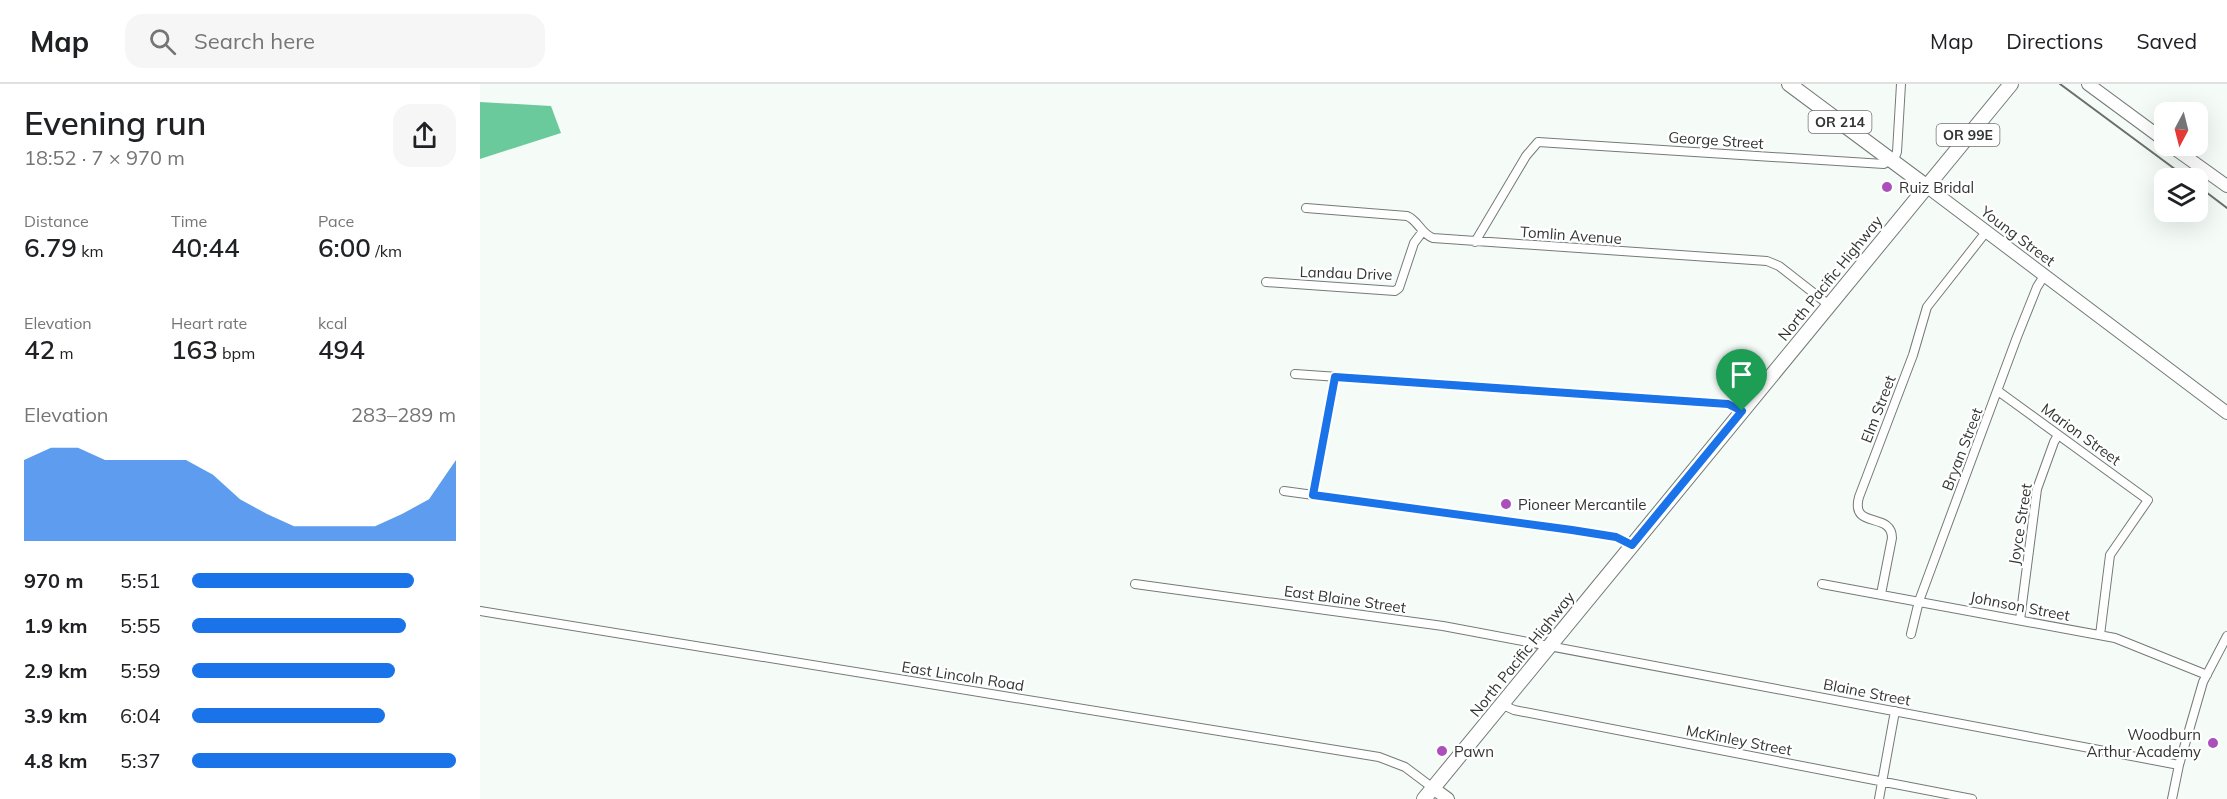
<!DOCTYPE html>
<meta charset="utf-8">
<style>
:root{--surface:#fff;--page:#f6f6f6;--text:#202124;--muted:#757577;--line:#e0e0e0;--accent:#1a73e8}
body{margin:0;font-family:Mulish,sans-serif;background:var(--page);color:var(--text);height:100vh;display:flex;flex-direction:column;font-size:22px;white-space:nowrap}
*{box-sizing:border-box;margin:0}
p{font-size:20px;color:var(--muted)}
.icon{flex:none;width:33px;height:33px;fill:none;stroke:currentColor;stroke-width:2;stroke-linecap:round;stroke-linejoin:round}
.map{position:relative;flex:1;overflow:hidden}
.sheet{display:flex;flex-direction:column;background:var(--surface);width:480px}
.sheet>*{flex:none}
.needle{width:39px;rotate:187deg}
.buttons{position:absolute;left:1674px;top:18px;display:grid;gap:12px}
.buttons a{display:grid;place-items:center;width:54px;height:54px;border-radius:12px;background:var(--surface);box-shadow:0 6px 24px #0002;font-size:30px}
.pin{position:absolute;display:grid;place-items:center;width:51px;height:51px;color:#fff;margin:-62px -26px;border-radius:50% 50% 50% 0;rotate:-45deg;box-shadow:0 0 6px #0007}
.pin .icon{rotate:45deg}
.round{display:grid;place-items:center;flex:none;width:63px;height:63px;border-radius:18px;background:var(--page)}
.overview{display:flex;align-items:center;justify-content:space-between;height:102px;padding:0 24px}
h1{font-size:33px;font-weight:600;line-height:45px}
.stats{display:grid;grid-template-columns:repeat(3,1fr);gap:9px;height:102px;padding:6px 24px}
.stats div{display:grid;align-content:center}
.stats b{font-size:26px;font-weight:600}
.stats small{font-size:16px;font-weight:400}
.stats p{font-size:16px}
.chart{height:168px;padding:12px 24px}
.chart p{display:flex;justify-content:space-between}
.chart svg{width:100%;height:108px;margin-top:6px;fill:var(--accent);opacity:.7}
ul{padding:0 24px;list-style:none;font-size:20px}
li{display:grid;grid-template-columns:96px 72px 1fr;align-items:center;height:45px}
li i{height:15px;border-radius:8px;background:var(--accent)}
header{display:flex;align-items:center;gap:36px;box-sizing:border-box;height:84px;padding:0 30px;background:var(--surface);border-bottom:2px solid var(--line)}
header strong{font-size:28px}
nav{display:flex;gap:33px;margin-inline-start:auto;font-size:21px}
.search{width:420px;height:54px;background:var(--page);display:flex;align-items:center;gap:15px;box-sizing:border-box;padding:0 21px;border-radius:18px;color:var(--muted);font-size:22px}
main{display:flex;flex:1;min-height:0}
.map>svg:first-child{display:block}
.forest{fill:#6aca9b}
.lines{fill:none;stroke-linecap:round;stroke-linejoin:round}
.street-casing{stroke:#747a77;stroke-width:10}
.secondary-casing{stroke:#747a77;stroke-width:14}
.primary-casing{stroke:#747a77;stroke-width:16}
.street{stroke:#fff;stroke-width:8}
.secondary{stroke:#fff;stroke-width:12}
.primary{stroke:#fff;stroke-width:14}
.rail{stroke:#6b6f6c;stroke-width:2}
.route-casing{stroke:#fff;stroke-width:12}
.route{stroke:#1a73e8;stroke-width:8}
.poi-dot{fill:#ab50bb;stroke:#fff;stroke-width:2}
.labels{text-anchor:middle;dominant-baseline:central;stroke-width:4.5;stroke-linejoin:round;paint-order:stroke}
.shield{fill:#fff;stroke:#707270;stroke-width:1.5}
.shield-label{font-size:14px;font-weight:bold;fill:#323533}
.street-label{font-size:15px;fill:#323533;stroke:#fff}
.poi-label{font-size:15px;fill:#323533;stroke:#fff;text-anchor:start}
</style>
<header>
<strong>Map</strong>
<div class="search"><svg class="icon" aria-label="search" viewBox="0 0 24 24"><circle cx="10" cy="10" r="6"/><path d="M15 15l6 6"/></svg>Search here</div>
<nav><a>Map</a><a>Directions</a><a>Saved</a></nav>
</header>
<main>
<section class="sheet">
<div class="overview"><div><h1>Evening run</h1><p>18:52 · 7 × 970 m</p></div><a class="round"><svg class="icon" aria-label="share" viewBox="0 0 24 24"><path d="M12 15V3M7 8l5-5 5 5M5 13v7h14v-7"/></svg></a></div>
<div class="stats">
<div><p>Distance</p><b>6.79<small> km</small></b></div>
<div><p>Time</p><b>40:44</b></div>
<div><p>Pace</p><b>6:00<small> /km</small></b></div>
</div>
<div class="stats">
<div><p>Elevation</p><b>42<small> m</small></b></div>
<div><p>Heart rate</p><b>163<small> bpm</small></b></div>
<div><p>kcal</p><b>494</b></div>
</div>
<div class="chart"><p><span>Elevation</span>283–289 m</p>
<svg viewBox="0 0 160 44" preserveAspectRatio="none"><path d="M0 44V11L10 6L20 6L30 11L40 11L50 11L60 11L70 17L80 27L90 33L100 38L110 38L120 38L130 38L140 33L150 27L160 11V44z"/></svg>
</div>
<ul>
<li><b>970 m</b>5:51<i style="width:84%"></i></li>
<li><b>1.9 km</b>5:55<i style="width:81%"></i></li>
<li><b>2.9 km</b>5:59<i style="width:77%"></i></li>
<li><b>3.9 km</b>6:04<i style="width:73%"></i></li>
<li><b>4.8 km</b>5:37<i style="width:100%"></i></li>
</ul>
</section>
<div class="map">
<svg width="1747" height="715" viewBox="0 0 1747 715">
<rect width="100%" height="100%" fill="#f5fcf8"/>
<!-- forest -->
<path class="forest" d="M 0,18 L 71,22 L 81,49 L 0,75 Z"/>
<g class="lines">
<defs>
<path id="street" d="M 826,124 L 927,132 C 938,136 941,150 953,154 L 1287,177 L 1299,182 L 1349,221
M 995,158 L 1046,72 L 1058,58 L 1404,80 L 1415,73 L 1417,68 L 1421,0
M 786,198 L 915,207 L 919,204 L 934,159 L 943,147
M 815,290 L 1248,320 L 1262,327
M 1518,307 L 1668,416 L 1630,471 L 1620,551
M 804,407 L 1092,446 L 1136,453 L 1152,461
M 833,411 L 855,293
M 655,500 L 963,542 L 1699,681
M 1342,500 L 1635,554 L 1727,591
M 1401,510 L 1412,454 C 1412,427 1370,446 1379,413 L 1433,271 L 1447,223 L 1506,148
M 0,527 L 899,673 L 925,683 L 953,704
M 1540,536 L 1557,405 L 1574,358 L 1578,351
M 1431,550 L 1439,517 L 1537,253 L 1557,203 L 1564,192
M 1021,620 L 1034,626 L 1492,715
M 1399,715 L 1415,627
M 1692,715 L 1699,681 L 1723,598 L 1747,552"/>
<path id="secondary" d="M 1608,0 L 1684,56
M 1691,62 L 1747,102
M 1446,102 L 1747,329
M 953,704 L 968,715"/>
<path id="primary" d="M 1309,0 L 1446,102
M 944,715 L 1531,0"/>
</defs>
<!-- street casing -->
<use href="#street" class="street-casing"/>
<!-- secondary casing -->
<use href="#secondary" class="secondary-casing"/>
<!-- primary casing -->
<use href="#primary" class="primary-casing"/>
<!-- street -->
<use href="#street" class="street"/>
<!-- secondary -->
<use href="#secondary" class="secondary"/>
<!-- primary -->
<use href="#primary" class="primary"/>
<!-- rail -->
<path class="rail" d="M 1580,0 L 1707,94
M 1718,102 L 1747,124"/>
</g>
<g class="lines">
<defs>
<path id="route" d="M 855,293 L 1248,320 L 1262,327 L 1152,461 L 1136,453 L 1092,446 L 833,411 Z"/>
</defs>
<!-- route casing -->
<use href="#route" class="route-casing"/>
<!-- route -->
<use href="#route" class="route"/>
</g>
<!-- markers -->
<g class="poi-dot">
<circle cx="1407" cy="103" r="6"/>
<circle cx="1026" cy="420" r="6"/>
<circle cx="1733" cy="659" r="6"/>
<circle cx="962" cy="667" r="6"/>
</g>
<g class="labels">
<!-- shield labels -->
<g class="shield">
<rect x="1328.5" y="27" width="63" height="22" rx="4.5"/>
<rect x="1456.5" y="40" width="63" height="22" rx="4.5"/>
</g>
<g class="shield-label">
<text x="1360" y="38">OR 214</text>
<text x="1488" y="51">OR 99E</text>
</g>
<!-- street labels -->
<g class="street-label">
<text transform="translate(1236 56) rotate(4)">George Street</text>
<text transform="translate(1091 151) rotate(4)">Tomlin Avenue</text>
<text transform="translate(1538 152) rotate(37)">Young Street</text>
<text transform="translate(866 189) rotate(2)">Landau Drive</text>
<text transform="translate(1350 194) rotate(-51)">North Pacific Highway</text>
<text transform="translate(1398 325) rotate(-69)">Elm Street</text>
<text transform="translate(1601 350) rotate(36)">Marion Street</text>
<text transform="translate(1482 365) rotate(-69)">Bryan Street</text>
<text transform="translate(1540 440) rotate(-81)">Joyce Street</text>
<text transform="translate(865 515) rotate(8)">East Blaine Street</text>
<text transform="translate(1540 522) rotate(11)">Johnson Street</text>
<text transform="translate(1042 570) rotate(-51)">North Pacific Highway</text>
<text transform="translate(483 592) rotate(9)">East Lincoln Road</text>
<text transform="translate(1387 608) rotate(11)">Blaine Street</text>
<text transform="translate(1259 656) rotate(11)">McKinley Street</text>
</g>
<!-- poi labels -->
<g class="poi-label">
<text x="1419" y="103">Ruiz Bridal</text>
<text x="1038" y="420">Pioneer Mercantile</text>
<text x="1721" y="650" text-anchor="end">Woodburn<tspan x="1721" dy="17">Arthur Academy</tspan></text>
<text x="974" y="667">Pawn</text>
</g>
</g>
</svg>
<div class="buttons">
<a><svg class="needle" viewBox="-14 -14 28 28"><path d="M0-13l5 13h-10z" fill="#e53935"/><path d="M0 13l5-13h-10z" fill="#757577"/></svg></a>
<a><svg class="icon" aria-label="layers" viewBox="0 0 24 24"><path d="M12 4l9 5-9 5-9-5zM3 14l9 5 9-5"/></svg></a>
</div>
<div class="pin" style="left:1262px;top:327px;background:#1e9e55"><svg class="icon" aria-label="arrive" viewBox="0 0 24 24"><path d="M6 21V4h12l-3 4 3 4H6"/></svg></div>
</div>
</main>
